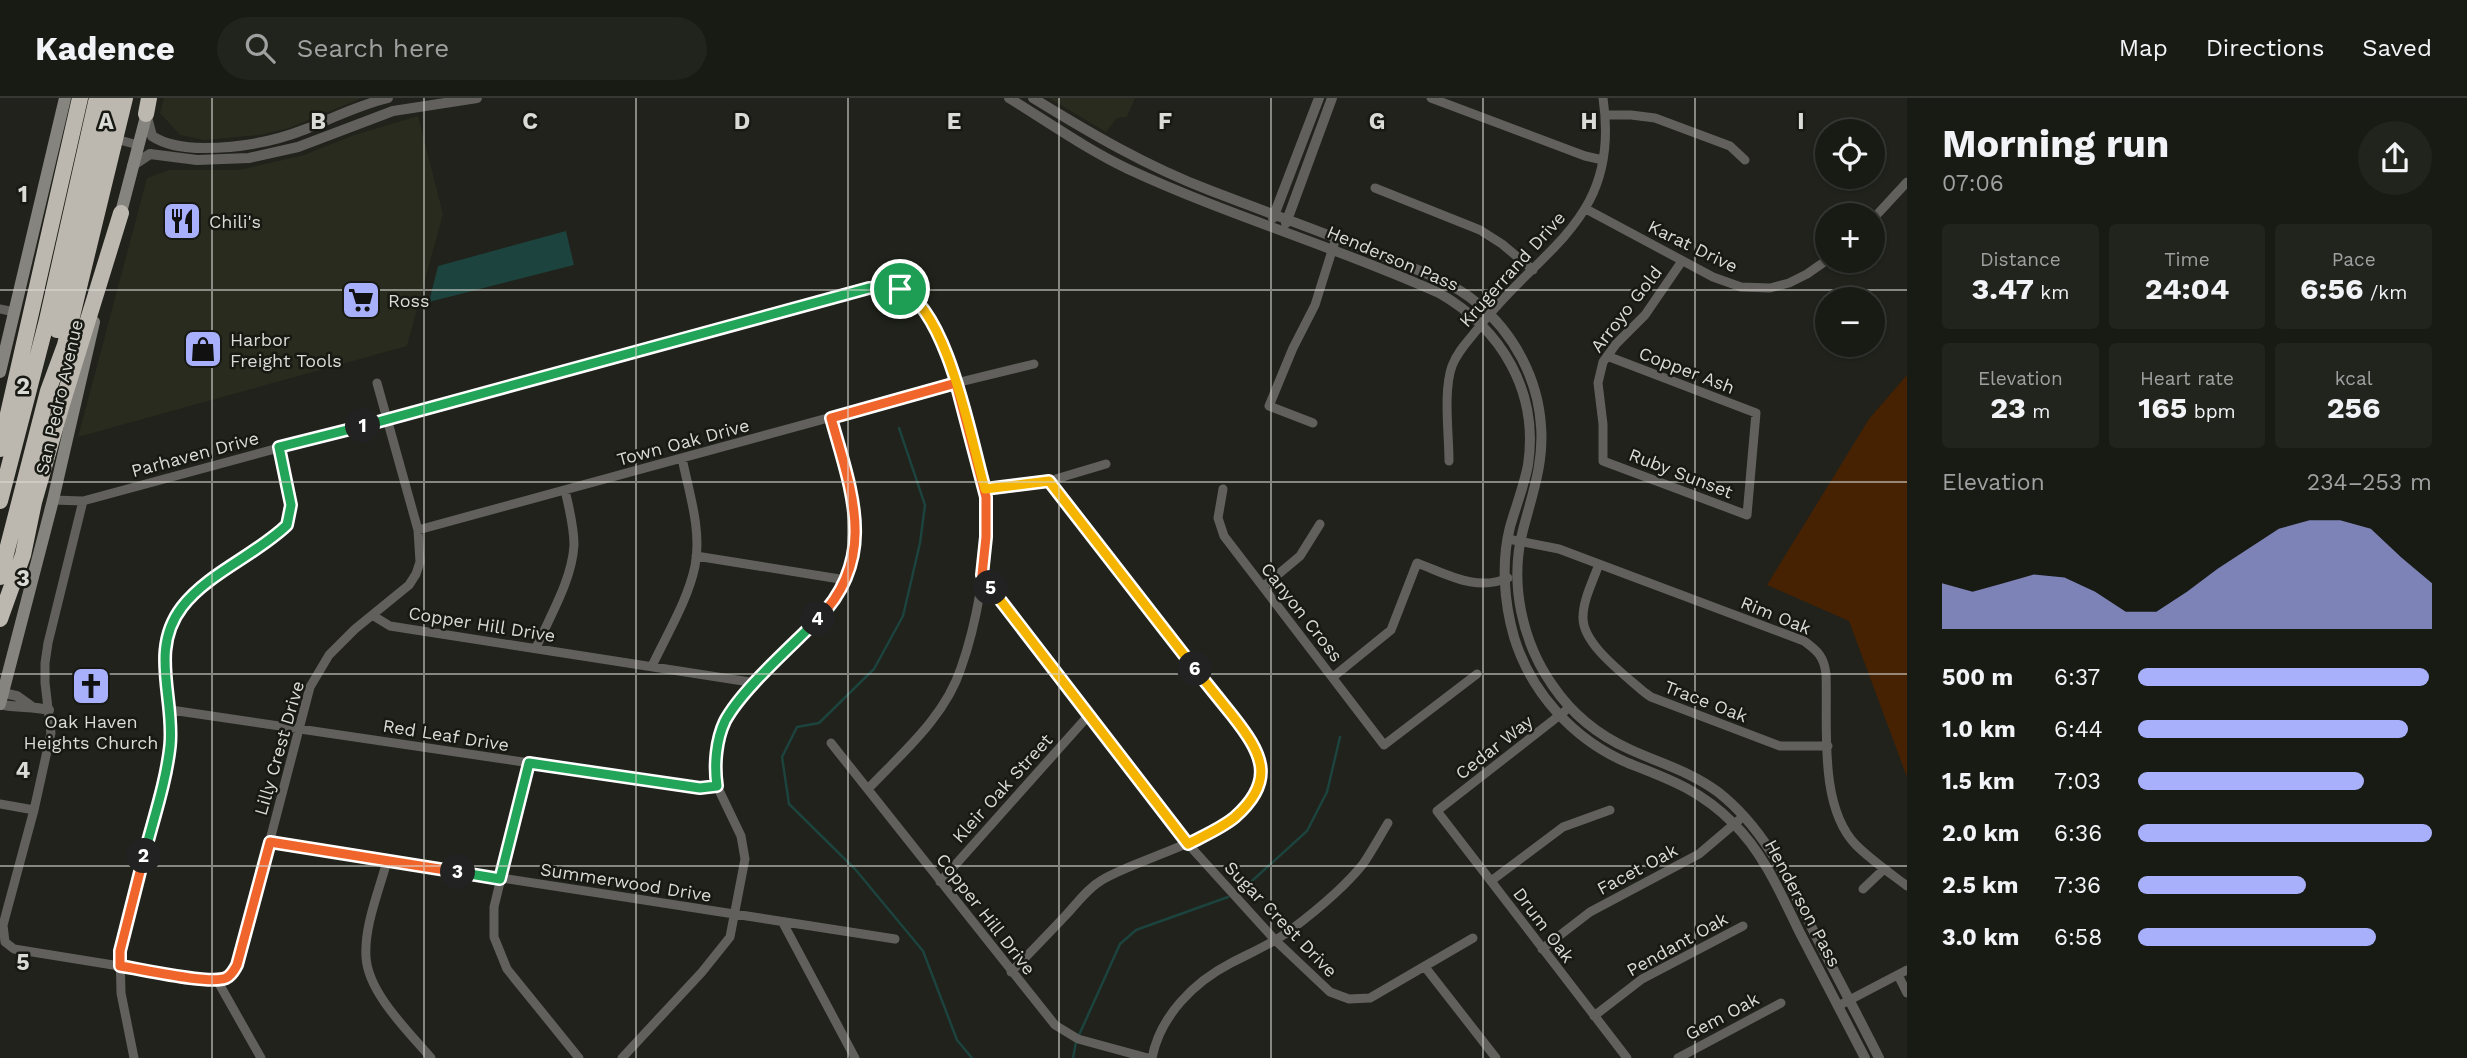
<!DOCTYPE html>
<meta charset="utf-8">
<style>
:root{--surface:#181a14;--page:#21231d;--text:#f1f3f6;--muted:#9fa1a0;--line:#363834;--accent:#a8b0fc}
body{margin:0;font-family:"Work Sans",sans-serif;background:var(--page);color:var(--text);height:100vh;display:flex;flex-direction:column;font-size:26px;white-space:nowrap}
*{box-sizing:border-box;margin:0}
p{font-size:23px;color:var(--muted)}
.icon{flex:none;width:38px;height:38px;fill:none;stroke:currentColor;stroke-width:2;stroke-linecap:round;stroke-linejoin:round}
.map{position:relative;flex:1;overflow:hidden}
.sheet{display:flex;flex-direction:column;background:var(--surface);width:560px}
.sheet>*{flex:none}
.fabs{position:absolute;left:1815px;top:21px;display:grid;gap:14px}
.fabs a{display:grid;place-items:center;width:70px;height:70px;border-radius:50%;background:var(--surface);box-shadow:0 2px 5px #0004,0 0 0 2px var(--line);font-size:35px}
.pin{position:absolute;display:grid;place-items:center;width:60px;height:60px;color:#fff;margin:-30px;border:4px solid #fff;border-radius:50%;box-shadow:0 2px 7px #0007}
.km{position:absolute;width:35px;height:35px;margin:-18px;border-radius:50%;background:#222;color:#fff;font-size:19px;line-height:35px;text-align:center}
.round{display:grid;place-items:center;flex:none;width:74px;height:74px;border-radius:37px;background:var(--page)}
.summary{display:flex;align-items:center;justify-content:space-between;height:119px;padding:0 35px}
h1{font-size:38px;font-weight:700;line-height:52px}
.figures{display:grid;grid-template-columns:repeat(3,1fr);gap:10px;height:119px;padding:7px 35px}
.figures div{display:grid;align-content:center;border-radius:7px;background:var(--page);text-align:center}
.figures b{font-size:30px;font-weight:700}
.figures small{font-size:19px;font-weight:400}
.figures p{font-size:19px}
.chart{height:196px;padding:14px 35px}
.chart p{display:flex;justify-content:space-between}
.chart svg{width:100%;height:126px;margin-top:7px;fill:var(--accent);opacity:.7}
ul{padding:0 35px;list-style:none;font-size:23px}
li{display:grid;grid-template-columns:112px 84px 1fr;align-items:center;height:52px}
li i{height:18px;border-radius:9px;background:var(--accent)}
header{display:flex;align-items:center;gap:42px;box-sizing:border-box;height:98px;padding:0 35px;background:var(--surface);border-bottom:2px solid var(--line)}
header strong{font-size:33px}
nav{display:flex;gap:38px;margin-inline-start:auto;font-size:24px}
.search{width:490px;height:63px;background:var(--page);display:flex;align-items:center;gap:18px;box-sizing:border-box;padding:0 24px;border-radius:38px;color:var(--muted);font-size:26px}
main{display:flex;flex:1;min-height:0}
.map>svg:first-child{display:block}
.built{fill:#282b1d}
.green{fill:#462203}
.water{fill:#1c433d}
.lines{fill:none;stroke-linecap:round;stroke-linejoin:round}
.stream{stroke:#1c433d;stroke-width:2.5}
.minor{stroke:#62605c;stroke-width:9}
.tertiary{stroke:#62605c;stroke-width:10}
.secondary{stroke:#86847e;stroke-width:12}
.motorway{stroke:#bdb8af;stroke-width:16}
.split-1-casing{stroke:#fff;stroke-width:14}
.split-2-casing{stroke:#fff;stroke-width:14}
.split-3-casing{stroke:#fff;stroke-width:14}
.split-4-casing{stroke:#fff;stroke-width:14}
.split-5-casing{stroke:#fff;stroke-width:14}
.split-6-casing{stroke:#fff;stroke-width:14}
.split-7-casing{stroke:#fff;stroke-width:14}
.split-1{stroke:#22a559;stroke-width:9}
.split-2{stroke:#22a559;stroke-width:9}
.split-3{stroke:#f0652b;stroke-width:9}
.split-4{stroke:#22a559;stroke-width:9}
.split-5{stroke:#f0652b;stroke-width:9}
.split-6{stroke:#f5b400;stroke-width:9}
.split-7{stroke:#f5b400;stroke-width:9}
.grid{fill:none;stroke:#dadbd6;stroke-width:2;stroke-opacity:0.55}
.labels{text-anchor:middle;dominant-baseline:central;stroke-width:5;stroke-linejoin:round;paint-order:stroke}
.poi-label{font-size:18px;fill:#dadbd6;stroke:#171912;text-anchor:start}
.street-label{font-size:18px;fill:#dadbd6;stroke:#171912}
.grid-label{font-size:23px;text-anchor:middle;font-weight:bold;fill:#dadbd6;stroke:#171912;stroke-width:5;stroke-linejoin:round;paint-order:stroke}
</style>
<header>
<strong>Kadence</strong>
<div class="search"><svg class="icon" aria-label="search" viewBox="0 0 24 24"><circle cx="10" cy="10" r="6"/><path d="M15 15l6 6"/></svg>Search here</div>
<nav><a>Map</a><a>Directions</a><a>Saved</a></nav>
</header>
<main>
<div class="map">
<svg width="1907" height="960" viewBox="0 0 1907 960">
<rect width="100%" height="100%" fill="#20221b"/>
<!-- built -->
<path class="built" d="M 164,0 L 362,0 L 289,30 L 260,37 L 205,42 L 180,37 L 160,15 Z
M 1049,0 L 1135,0 L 1127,19 L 1117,20 L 1106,34 Z
M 418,18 L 443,116 L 407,248 L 78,339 L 147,80 L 169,72 L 239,72 L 304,57 L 354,37 Z"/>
<!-- green -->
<path class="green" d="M 1907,277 L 1907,679 L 1849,523 L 1767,487 L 1869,321 Z"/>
<!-- water -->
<path class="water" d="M 566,133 L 574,167 L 429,204 L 438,168 Z"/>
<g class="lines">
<!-- stream -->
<path class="stream" d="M 899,330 L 925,407 L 920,445 L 903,518 L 874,571 L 819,625 L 797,629 L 782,659 L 789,706 L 855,771 L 923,853 L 957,942 L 972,960
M 1242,792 L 1307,733 L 1327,694 L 1340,639
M 1079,937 L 1120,846 L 1136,832 L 1228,799
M 1073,960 L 1076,944"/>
<!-- minor -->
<path class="minor" d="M 1431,0 L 1585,58 L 1603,62
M 1605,17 L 1631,17 L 1655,20 L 1730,48 L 1745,62
M 112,40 L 138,47
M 1375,90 L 1480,132 L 1502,146 L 1533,172
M 1586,111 L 1713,179 L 1741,189 L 1770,190 L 1789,185 L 1807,176 L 1827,162
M 1872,122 L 1907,84
M 0,211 L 14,214
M 1607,258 L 1756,315 L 1747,417 L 1603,363 L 1603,326 L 1598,285 L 1603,264 L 1616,246 L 1645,217 L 1682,163
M 1313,325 L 1269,308 L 1293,250 L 1315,207 L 1336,140
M 1449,363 C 1449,336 1443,293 1452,268 C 1458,252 1470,241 1480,228 C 1542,148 1621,122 1603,0
M 985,391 L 1049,383 L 1106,366
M 1223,391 L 1218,420 L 1224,438 L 1384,647 L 1477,576
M 53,402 L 83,403 L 869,190 C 887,188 905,189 918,203 C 949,235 957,289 968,330 C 976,359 987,388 987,418 C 988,463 976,528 961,570 C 945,619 902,655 868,691
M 83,403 L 48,545 L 45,565 L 45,585 L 51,635 L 34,712 L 3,827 L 5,844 L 14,851 L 206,882 C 222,882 228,880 237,868 L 310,589 L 329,557 L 355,531 L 409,487 L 416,476 L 420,464 L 418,432 L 377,285
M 418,432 L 956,285 L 1034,266
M 1508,441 L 1559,451 L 1804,543 C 1818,553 1824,559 1826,576 C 1828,627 1818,708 1856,747 C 1871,762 1890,775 1907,788
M 696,458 L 846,482
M 1599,466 C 1593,483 1583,502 1583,519 C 1582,546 1625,577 1644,594 L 1651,599 L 1780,648 L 1828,648
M 982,477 L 1188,746 L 1275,842 L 1330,894 L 1349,901 L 1370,900 L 1473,840
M 1263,489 L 1300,458 L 1320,426
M 372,517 L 390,528 L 756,585
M 536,550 C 550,518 572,482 574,447 C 574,428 569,410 565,392
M 652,568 C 667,536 688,502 695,468 C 702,432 689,395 682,360
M 1333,579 L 1391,532 L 1417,465 C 1447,476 1476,494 1508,480
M 171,612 L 700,690 L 717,688
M 1565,613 L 1437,713 L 1627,960
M 831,645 L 1055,927 L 1078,941 L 1148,960
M 529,665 L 494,809 L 494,839 L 507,871 L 579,960
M 0,706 L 34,712
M 270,744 L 895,841
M 387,763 C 379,793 364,828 366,859 C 368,895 409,934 431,960
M 1491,783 L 1563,729 L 1610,712
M 940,784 L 1088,618
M 1863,791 L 1884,771
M 783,825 L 855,960
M 1542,851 L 1590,814 L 1699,756 L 1739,722
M 1425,869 L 1496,960
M 1011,874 C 1030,855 1049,835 1067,816 C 1078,804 1088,790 1102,782 C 1152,751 1306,727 1247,637 L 1049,383
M 1898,877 L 1907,895
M 217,882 L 261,960
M 1838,908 L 1907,872
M 1594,918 L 1642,881 L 1743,828
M 134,960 L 121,895 L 120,853 L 170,650 L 171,612 L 163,564 L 167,536 L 175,519 L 187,503 L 287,427 L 291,407 L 279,350
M 622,960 L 702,874 L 730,839 L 745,761 L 741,738 L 717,688 L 718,647 L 726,622 L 740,601 L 823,516 L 841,491 L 851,469 L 856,440 L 855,412 L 831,320
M 1152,960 C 1160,918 1194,884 1231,865 C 1252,854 1274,845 1292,831 C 1317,812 1344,790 1363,766 C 1372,753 1380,738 1388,725
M 1678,960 L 1781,905"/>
<!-- tertiary -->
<path class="tertiary" d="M 1009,0 C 1048,24 1086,51 1128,71 C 1229,118 1337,149 1439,195 C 1502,231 1539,294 1528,367 C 1524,388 1516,408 1510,429 C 1501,464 1504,504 1514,539 C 1531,595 1574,642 1628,665 C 1669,681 1700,692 1733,725 C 1763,754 1781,796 1799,833 C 1821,875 1843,918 1865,960
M 1033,0 C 1090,35 1146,68 1209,92 C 1266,114 1325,135 1382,158 C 1415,171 1450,182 1477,205 C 1514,235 1538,281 1541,328 C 1544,365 1532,397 1523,432 C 1509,485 1522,544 1553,588 C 1572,616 1598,637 1629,651 C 1659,665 1690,673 1718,694 C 1768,733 1792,791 1820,846 C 1840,884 1860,922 1879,960
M 147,19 L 152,38 C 167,48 186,50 204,50 C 239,50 273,44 306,31 C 333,20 359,7 388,0
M 132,68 L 150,56 L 197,62 L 249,60 L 298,49 L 393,13 L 477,0
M 1273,120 L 1319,0
M 1286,125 L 1332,0
M 0,594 L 17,598 L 31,608
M 0,606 C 16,610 32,608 49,612"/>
<!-- secondary -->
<path class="secondary" d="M 119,122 L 149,7
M 0,274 L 65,0
M 0,606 L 53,402 L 94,224"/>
<!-- motorway -->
<path class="motorway" d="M 146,16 L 149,0
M 57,232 L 110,0
M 0,351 L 80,0
M 0,403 L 47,222 L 97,0
M 0,479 L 48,293 L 65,247 L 125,0
M 0,521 L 23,457 L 34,404 L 62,306 L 121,115"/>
</g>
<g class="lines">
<defs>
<path id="split-1" d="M 363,328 L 869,190 L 891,189 L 900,191"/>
<path id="split-2" d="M 144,758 C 153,722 166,685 170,648 C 175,600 149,552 182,509 C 208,475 256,457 287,427 L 291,407 L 279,349 L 363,328"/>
<path id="split-3" d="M 144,758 L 120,853 L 120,868 C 141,871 210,887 226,880 C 232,877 234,872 237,867 L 270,744 L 458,774"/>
<path id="split-4" d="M 458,774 L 500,781 L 529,665 L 700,690 L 717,688 C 714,667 716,642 725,623 C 742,591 792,548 818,521"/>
<path id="split-5" d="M 818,521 C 879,459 851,392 831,320 L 956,285 L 986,399 L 986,439 L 982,477 L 991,490"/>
<path id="split-6" d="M 991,490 L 1188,746 C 1203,738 1222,730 1235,719 C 1277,682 1262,655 1232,617 C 1220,602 1207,586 1195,571"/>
<path id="split-7" d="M 900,191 C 948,211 971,343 985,391 L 1049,383 L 1195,571"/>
</defs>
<!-- split-1 casing -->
<use href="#split-1" class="split-1-casing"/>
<!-- split-2 casing -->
<use href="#split-2" class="split-2-casing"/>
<!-- split-3 casing -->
<use href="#split-3" class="split-3-casing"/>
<!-- split-4 casing -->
<use href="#split-4" class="split-4-casing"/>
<!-- split-5 casing -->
<use href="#split-5" class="split-5-casing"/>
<!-- split-6 casing -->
<use href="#split-6" class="split-6-casing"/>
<!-- split-7 casing -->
<use href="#split-7" class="split-7-casing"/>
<!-- split-1 -->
<use href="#split-1" class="split-1"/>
<!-- split-2 -->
<use href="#split-2" class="split-2"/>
<!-- split-3 -->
<use href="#split-3" class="split-3"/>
<!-- split-4 -->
<use href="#split-4" class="split-4"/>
<!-- split-5 -->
<use href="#split-5" class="split-5"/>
<!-- split-6 -->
<use href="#split-6" class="split-6"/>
<!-- split-7 -->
<use href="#split-7" class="split-7"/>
</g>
<!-- grid -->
<path class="grid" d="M 212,0 L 212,960M 424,0 L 424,960M 636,0 L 636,960M 848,0 L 848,960M 1059,0 L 1059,960M 1271,0 L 1271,960M 1483,0 L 1483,960M 1695,0 L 1695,960M 0,192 L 1907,192M 0,384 L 1907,384M 0,576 L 1907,576M 0,768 L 1907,768"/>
<!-- icons -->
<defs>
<symbol id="restaurant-square" viewBox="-11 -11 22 22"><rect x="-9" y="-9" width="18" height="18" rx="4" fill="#a8b0fc" stroke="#171912"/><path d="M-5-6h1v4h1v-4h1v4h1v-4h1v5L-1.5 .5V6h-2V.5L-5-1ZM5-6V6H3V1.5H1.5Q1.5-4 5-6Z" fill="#111"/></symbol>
<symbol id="supermarket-square" viewBox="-11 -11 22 22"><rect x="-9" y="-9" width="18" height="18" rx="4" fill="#a8b0fc" stroke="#171912"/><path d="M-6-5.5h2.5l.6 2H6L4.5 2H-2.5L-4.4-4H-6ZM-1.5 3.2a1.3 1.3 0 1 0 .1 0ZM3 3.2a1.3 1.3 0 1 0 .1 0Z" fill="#111"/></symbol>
<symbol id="shop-square" viewBox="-11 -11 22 22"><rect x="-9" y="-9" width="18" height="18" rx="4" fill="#a8b0fc" stroke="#171912"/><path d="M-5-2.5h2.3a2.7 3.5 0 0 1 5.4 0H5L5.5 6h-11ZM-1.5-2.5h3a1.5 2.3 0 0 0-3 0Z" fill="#111"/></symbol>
<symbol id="church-square" viewBox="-11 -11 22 22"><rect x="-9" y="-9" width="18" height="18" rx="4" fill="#a8b0fc" stroke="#171912"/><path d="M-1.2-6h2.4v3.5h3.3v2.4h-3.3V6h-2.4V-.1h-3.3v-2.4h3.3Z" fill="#111"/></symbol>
</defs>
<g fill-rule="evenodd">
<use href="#restaurant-square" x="160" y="101" width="44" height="44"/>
<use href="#supermarket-square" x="339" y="180" width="44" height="44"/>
<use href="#shop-square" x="181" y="229" width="44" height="44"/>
<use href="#church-square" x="69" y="566" width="44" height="44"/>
</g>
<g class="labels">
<!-- poi labels -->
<g class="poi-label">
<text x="209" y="123">Chili's</text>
<text x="388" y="202">Ross</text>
<text x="230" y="241">Harbor<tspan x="230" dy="21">Freight Tools</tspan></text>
<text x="91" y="623" text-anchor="middle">Oak Haven<tspan x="91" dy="21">Heights Church</tspan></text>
</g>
<!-- street labels -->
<g class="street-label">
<text transform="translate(1693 148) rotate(26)">Karat Drive</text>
<text transform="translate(1393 160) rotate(23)">Henderson Pass</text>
<text transform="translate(1512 171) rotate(-48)">Krugerrand Drive</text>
<text transform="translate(1626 211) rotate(-52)">Arroyo Gold</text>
<text transform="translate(1687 272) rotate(21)">Copper Ash</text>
<text transform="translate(59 299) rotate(-77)">San Pedro Avenue</text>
<text transform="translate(683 344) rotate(-15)">Town Oak Drive</text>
<text transform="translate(195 356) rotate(-15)">Parhaven Drive</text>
<text transform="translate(1681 375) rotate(21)">Ruby Sunset</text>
<text transform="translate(1302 514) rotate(52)">Canyon Cross</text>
<text transform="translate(1776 517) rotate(22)">Rim Oak</text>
<text transform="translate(482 526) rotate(9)">Copper Hill Drive</text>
<text transform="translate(1706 603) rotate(21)">Trace Oak</text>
<text transform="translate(446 637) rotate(9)">Red Leaf Drive</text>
<text transform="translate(1494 649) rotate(-38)">Cedar Way</text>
<text transform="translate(279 650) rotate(-74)">Lilly Crest Drive</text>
<text transform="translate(1002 690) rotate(-48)">Kleir Oak Street</text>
<text transform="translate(1637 771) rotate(-28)">Facet Oak</text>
<text transform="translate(626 784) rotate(9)">Summerwood Drive</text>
<text transform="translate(1803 805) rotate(62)">Henderson Pass</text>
<text transform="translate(986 816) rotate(52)">Copper Hill Drive</text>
<text transform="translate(1281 821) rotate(46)">Sugar Crest Drive</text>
<text transform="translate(1544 827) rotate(53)">Drum Oak</text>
<text transform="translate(1677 846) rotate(-29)">Pendant Oak</text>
<text transform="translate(1722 918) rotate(-28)">Gem Oak</text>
</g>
</g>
<g class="grid-label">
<text x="106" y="31">A</text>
<text x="318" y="31">B</text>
<text x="530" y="31">C</text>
<text x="742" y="31">D</text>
<text x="954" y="31">E</text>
<text x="1165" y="31">F</text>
<text x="1377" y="31">G</text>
<text x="1589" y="31">H</text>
<text x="1801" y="31">I</text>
<text x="23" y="104">1</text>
<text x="23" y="296">2</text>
<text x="23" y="488">3</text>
<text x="23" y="680">4</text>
<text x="23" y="872">5</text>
</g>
</svg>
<div class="fabs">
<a><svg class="icon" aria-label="locate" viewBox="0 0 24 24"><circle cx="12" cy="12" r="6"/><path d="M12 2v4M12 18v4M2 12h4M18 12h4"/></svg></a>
<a>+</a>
<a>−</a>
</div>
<div class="pin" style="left:900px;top:191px;background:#1e9e55"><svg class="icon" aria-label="arrive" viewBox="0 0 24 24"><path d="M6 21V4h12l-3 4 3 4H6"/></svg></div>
<b class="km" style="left:363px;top:328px">1</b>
<b class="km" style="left:144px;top:758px">2</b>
<b class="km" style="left:458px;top:774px">3</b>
<b class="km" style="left:818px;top:521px">4</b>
<b class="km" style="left:991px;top:490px">5</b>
<b class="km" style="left:1195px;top:571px">6</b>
</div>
<section class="sheet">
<div class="summary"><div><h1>Morning run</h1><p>07:06</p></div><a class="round"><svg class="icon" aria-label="share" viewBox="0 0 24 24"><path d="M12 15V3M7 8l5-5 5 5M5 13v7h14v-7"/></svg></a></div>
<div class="figures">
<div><p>Distance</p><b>3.47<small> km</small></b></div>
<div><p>Time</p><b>24:04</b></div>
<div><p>Pace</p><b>6:56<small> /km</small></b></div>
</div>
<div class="figures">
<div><p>Elevation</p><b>23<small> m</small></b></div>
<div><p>Heart rate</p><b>165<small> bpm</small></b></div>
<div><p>kcal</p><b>256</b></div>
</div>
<div class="chart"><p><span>Elevation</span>234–253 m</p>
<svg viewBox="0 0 160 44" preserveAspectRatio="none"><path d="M0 44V28L10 31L20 28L30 25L40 26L50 31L60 38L70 38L80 31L90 23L100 16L110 9L120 6L130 6L140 9L150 19L160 28V44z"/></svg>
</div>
<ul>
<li><b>500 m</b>6:37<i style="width:99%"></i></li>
<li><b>1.0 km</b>6:44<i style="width:92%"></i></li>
<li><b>1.5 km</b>7:03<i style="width:77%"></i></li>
<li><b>2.0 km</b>6:36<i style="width:100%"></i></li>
<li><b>2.5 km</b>7:36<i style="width:57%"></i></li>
<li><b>3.0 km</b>6:58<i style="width:81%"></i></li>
</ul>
</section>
</main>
